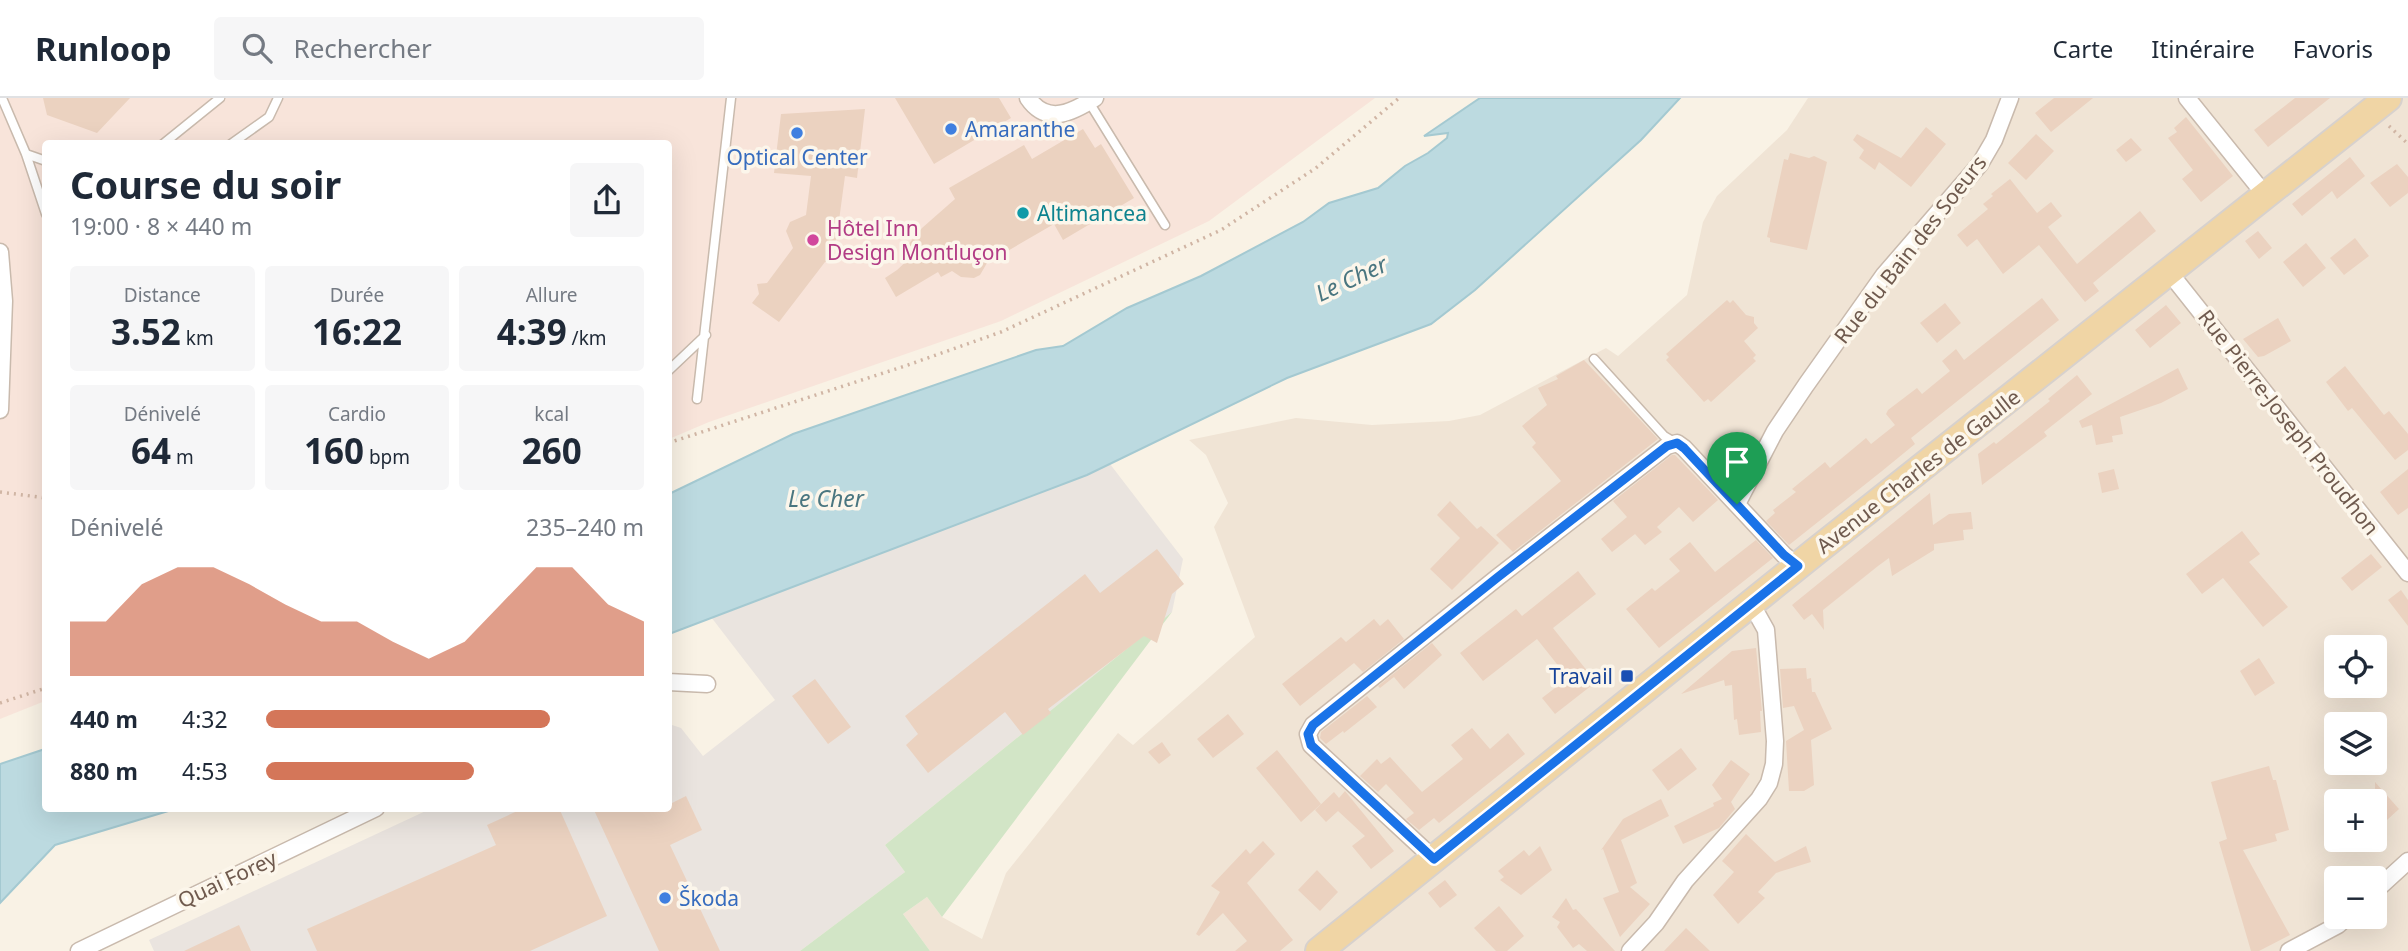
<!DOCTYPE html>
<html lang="fr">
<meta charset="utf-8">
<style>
:root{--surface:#fff;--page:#f6f6f7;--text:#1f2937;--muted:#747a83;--line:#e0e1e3;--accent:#d47659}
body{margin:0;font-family:"Noto Sans",sans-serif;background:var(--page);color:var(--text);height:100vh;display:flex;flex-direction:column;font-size:26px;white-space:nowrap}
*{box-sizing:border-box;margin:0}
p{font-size:23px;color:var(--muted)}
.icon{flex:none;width:38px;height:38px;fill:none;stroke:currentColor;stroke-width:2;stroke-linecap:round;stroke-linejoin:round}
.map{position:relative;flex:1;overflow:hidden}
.panel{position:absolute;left:42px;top:42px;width:630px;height:672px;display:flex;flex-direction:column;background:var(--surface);border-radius:7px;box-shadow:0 7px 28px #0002}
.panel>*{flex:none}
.tools{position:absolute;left:2324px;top:537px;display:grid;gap:14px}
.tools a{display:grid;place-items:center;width:63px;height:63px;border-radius:7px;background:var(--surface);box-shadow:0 7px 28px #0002;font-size:35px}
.pin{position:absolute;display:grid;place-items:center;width:60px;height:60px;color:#fff;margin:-72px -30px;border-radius:50% 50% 50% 0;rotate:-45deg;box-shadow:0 0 7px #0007}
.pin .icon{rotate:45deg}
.round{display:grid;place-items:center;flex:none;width:74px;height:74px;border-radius:7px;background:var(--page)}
.summary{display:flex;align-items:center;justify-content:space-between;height:119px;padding:0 28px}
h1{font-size:38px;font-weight:700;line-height:52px}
.metrics{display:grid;grid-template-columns:repeat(3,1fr);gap:10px;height:119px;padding:7px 28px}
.metrics div{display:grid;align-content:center;border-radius:7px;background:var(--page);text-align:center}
.metrics b{font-size:35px;font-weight:700}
.metrics small{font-size:19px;font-weight:400}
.metrics p{font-size:19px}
.chart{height:196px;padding:14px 28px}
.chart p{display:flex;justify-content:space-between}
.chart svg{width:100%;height:126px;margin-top:7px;fill:var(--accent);opacity:.7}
ul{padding:0 28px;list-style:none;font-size:23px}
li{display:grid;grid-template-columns:112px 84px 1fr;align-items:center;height:52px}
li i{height:18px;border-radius:9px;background:var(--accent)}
header{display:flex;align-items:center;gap:42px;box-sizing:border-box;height:98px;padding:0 35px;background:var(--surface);border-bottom:2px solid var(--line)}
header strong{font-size:33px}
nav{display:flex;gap:38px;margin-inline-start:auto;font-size:24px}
.search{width:490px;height:63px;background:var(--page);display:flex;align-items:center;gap:18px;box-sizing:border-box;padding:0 24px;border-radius:7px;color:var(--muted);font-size:26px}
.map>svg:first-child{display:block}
.residential{fill:#f0e4d5;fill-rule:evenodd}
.commercial{fill:#f8e4da}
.industrial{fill:#eae4df}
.green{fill:#d2e5c6}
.water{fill:#bcdae0;stroke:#a4c9d1;stroke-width:2}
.building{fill:#ebd2c0}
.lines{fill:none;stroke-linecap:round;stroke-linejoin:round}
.service-casing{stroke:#c9baad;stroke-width:11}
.minor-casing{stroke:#c9baad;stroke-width:19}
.primary-casing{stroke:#d7d1cd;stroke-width:30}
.path{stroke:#d0b5a4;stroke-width:3.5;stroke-dasharray:2 5;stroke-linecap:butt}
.service{stroke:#fff;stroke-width:8}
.minor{stroke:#fff;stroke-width:16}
.primary{stroke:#f0d5a5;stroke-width:26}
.route-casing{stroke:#fff;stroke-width:14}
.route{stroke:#1a73e8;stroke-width:9}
.shop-dot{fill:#3f7fe0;stroke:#fcf6eb;stroke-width:2.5}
.culture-dot{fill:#0f9aa8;stroke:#fcf6eb;stroke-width:2.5}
.hotel-dot{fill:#d1479c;stroke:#fcf6eb;stroke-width:2.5}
.transit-dot{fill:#1a4fb4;stroke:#fcf6eb;stroke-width:2.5}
.labels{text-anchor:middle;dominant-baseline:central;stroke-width:7;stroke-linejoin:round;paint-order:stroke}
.shop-label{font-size:21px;fill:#366cbe;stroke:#fcf6eb;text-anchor:start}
.culture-label{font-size:21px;fill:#0d838f;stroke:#fcf6eb;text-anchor:start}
.hotel-label{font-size:21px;fill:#b23c85;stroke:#fcf6eb;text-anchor:start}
.street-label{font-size:21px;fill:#6f5a4e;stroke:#fcf6eb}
.transit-label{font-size:21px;fill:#164399;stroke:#fcf6eb;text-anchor:end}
.water-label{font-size:23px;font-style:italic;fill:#4a7680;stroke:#fcf6eb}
</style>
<header>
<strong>Runloop</strong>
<div class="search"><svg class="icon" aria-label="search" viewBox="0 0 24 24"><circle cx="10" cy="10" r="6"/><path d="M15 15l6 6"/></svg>Rechercher</div>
<nav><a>Carte</a><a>Itinéraire</a><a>Favoris</a></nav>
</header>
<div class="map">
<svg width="2408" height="853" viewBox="0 0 2408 853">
<rect width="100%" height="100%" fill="#f9f2e5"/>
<!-- residential -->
<path class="residential" d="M 1808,0 L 2408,0 L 2408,853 L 930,853 L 903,816 L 927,799 L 942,819 L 982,841 L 1006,775 L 1118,635 L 1133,647 L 1255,539 L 1214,429 L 1228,405 L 1206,357 L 1189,342 L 1296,320 L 1372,327 L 1449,323 L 1480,317 L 1606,250 L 1618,258 L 1687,197 L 1703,124 L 1717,98 L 1787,32 ZM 2336,550 L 2375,550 L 2375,588 L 2336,588 ZM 2336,626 L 2375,626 L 2375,665 L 2336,665 ZM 2336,704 L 2375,704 L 2375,742 L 2336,742 ZM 2336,780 L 2375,780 L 2375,819 L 2336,819 Z"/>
<!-- commercial -->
<path class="commercial" d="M 0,0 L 1375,0 L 1209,123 L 1001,223 L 709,324 L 669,341 L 668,46 L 46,46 L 45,603 L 0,621 Z"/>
<!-- industrial -->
<path class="industrial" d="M 1110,366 L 1183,461 L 1172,514 L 885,747 L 905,774 L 800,853 L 154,853 L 149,842 L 430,711 L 668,710 L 669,626 L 681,630 L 703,658 L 775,602 L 711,519 Z"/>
<!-- green -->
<path class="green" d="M 1172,514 L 942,819 L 927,799 L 903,816 L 930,853 L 800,853 L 905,774 L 885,747 Z"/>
<!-- water -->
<path class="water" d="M 1480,0 L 1680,0 L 1641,42 L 1475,192 L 1431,226 L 1287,280 L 1087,377 L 669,536 L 669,396 L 793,336 L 1036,252 L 1063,248 L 1127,210 L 1201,178 L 1303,124 L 1329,105 L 1378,90 L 1405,68 L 1428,55 L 1447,40 L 1448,35 L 1424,38 Z
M 45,651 L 46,710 L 175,711 L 55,747 L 0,805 L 0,666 Z"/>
<!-- building -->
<path class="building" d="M 43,0 L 130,0 L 97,35 L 47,17 Z
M 895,0 L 999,0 L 1011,20 L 934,66 Z
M 2054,0 L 2093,0 L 2051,34 L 2035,15 Z
M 2295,0 L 2330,0 L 2268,49 L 2254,32 Z
M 865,11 L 857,80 L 845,78 L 838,130 L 840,131 L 827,164 L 825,164 L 779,224 L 752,205 L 759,196 L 757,186 L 767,185 L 793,150 L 786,133 L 790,124 L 806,117 L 811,78 L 774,75 L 781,16 Z
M 2186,19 L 2233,78 L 2201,104 L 2182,81 L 2193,72 L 2168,40 L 2177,34 L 2174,30 Z
M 1926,29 L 1946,46 L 1911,89 L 1879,64 L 1875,72 L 1859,60 L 1864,52 L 1853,42 L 1857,36 L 1901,60 Z
M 1083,31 L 1095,50 L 1101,46 L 1134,100 L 1063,142 L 1054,126 L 987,165 L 980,177 L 974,180 L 961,179 L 952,173 L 941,179 L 938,174 L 896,199 L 885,180 L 897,172 L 912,158 L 907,148 L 922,130 L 955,101 L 949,90 L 1024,47 L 1032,61 Z
M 2036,36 L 2054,53 L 2026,82 L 2008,65 Z
M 2131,40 L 2142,52 L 2126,64 L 2116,52 Z
M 1790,55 L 1809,60 L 1814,58 L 1827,64 L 1807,152 L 1770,144 L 1770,140 L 1767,139 L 1784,61 L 1788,62 Z
M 2350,59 L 2365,78 L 2337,101 L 2332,93 L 2302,118 L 2292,106 Z
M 2397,66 L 2408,79 L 2408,95 L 2390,109 L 2370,85 Z
M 2010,81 L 2037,115 L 2051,104 L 2062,118 L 2048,129 L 2077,166 L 2140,113 L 2156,133 L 2093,185 L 2099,193 L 2085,204 L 2039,147 L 2003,176 L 1977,141 L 1967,149 L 1957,137 L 1988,111 L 1983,106 L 1993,98 L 1991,96 Z
M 2258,133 L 2272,150 L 2259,161 L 2245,143 Z
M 2355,140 L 2369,158 L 2344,177 L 2330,160 Z
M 2306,145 L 2326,170 L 2303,189 L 2283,164 Z
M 2042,200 L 2059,222 L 1911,340 L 1915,346 L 1882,373 L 1789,447 L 1766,423 L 1775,415 L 1773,412 L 1796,394 L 1792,391 L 1825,364 L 1830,370 L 1866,340 L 1871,346 L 1895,327 L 1886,316 L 1888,312 L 1917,290 L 1922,296 L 1950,273 L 1942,263 L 1956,251 L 1964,262 Z
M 1727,202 L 1730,205 L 1733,202 L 1746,217 L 1754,219 L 1754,225 L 1758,230 L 1744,243 L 1756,257 L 1753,260 L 1756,263 L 1711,304 L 1708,301 L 1704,304 L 1666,262 L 1669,259 L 1666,256 Z
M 1945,205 L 1961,225 L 1937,245 L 1920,225 Z
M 2166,207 L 2181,225 L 2150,250 L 2135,232 Z
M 2278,220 L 2291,243 L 2264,258 L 2258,259 L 2243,241 Z
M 1584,262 L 1658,341 L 1513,454 L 1496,437 L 1561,383 L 1532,349 L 1536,345 L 1522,328 L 1547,307 L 1538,290 L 1558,281 L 1556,278 Z
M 2345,268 L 2384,317 L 2389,313 L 2408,336 L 2408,352 L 2395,362 L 2352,310 L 2348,313 L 2326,284 Z
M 2178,270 L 2188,291 L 2161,305 L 2120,319 L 2123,336 L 2112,338 L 2113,344 L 2096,347 L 2092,327 L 2082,330 L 2079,323 Z
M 2077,277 L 2092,296 L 2044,334 L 2047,338 L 1982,387 L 1978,356 L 1994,344 L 1996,346 L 2050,303 L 2048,301 Z
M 1672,357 L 1675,357 L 1718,402 L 1693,424 L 1679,409 L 1657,429 L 1662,434 L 1645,447 L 1635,436 L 1612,454 L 1601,441 L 1627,419 L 1613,403 Z
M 2114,371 L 2119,391 L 2102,395 L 2098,375 Z
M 2408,371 L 2408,410 L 2398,417 L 2380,394 Z
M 1930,395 L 1933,427 L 1949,416 L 1971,414 L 1973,431 L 1963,432 L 1964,442 L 1934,446 L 1934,452 L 1892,478 L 1889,460 L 1878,468 L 1823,512 L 1824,532 L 1812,516 L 1804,522 L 1792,507 Z
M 1450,403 L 1477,431 L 1481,428 L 1499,445 L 1452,492 L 1430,471 L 1460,440 L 1437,417 Z
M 2242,433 L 2260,456 L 2249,464 L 2288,509 L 2263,529 L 2223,480 L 2202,496 L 2186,476 Z
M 1756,442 L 1773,460 L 1659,550 L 1626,511 L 1652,490 L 1655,493 L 1680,473 L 1669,461 L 1690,444 L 1715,474 Z
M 1157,451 L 1184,486 L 1172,496 L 1157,545 L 1144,538 L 1048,611 L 1051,615 L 1023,637 L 1005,614 L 928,675 L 906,647 L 918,636 L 905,618 L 1085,476 L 1100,495 Z
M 2371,456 L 2382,469 L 2352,493 L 2341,480 Z
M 1578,473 L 1596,496 L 1553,530 L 1596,584 L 1555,616 L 1542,600 L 1568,580 L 1537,541 L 1483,583 L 1460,555 L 1516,511 L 1522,518 Z
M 2401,492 L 2408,502 L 2408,528 L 2388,502 Z
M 1374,521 L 1380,528 L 1388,521 L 1404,541 L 1363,574 L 1354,565 L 1300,608 L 1282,586 L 1341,539 L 1346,544 Z
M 1432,545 L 1442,557 L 1404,591 L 1394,579 L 1380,590 L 1378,588 Z
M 1756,550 L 1762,613 L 1760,613 L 1761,634 L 1739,637 L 1737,621 L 1734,622 L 1732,587 L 1725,588 L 1724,582 L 1681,596 L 1732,553 Z
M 2259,560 L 2275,585 L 2255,598 L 2240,573 Z
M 1806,570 L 1807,581 L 1811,580 L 1812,594 L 1815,594 L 1832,631 L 1811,642 L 1814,687 L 1804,693 L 1789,693 L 1786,643 L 1804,632 L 1794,608 L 1783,610 L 1780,571 Z
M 815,581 L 851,629 L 828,646 L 792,598 Z
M 1367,598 L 1377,609 L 1344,635 L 1343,633 L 1326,646 L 1320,640 L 1321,634 Z
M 1228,616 L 1244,636 L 1213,660 L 1197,641 Z
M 1472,630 L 1490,651 L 1508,635 L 1525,656 L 1439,725 L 1434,720 L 1419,732 L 1406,721 L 1414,715 L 1386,686 L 1378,694 L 1360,678 L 1377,661 L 1381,666 L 1390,659 L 1422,694 L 1463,661 L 1451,647 Z
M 1162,644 L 1171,657 L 1159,666 L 1148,654 Z
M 1681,650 L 1697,671 L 1668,693 L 1652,672 Z
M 1277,652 L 1321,706 L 1301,724 L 1256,670 Z
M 1731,662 L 1750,676 L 1731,704 L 1735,711 L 1719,730 L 1683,746 L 1674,728 L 1714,708 L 1713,705 L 1722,701 L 1712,687 Z
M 2269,668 L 2273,682 L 2276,682 L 2289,732 L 2275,736 L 2277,743 L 2243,752 L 2290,837 L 2259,853 L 2251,853 L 2219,744 L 2227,741 L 2211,684 Z
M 2375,684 L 2399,711 L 2375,733 Z
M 1345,693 L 1394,753 L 1371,771 L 1352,748 L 1365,738 L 1338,713 L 1326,724 L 1315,712 L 1334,694 L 1339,700 Z
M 686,698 L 702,732 L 670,747 L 720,853 L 659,853 L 593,710 L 668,710 L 668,707 Z
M 1661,701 L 1669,718 L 1621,742 L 1637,785 L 1630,789 L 1650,806 L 1620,839 L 1603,800 L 1619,794 L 1603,751 L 1601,752 L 1623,721 Z
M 524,710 L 559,710 L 607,818 L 530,853 L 317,853 L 307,831 L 496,747 L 487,727 Z
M 1746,736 L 1775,764 L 1806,748 L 1811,764 L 1776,775 L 1758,794 L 1765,800 L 1738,826 L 1713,797 L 1734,774 L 1722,763 Z
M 1263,743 L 1275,756 L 1247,785 L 1293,842 L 1280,853 L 1235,853 L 1247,843 L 1223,815 L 1199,838 L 1196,836 L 1220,794 L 1211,788 L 1246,751 L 1250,756 Z
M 1540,748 L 1552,772 L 1521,797 L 1500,782 L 1504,779 L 1498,773 L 1524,752 L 1529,758 Z
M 1317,772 L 1338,794 L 1320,813 L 1298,792 Z
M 1445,782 L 1457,797 L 1440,810 L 1428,795 Z
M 1566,800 L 1573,812 L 1576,811 L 1615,853 L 1587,853 L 1579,846 L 1573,850 L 1557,829 L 1560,824 L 1552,819 Z
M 1499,808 L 1524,838 L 1507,853 L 1496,853 L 1474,830 Z
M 239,827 L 251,853 L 184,853 Z
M 1686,830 L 1710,853 L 1664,853 Z"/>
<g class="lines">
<defs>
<path id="service" d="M 2,0 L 26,56 L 46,116
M 1089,4 L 1165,127
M 163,46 L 220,0
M 231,46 L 269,19 L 278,0
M 26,56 L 46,63
M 1594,261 L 1664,338 L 1674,344
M 668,273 L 706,237
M 697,301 L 731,0"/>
<path id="minor" d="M 1028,0 C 1047,28 1073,14 1095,0
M 2187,0 L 2266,98
M 0,154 L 4,203 L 0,312
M 2169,174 L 2408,475
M 1737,406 L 1775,333 L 1806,287 L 1884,177 L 1980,66 L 1994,42 L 2010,0
M 668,584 L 707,586
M 1434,761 L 1311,647 L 1308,636 L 1313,627 L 1498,479 L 1667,348 L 1677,345 L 1684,350 L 1784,457 L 1798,468
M 2375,793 L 2408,763
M 79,853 L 376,710
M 1630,853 L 1656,825 L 1685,783 L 1759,701 L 1769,685 L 1774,666 L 1775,643 L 1766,532 L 1752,507
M 2289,853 L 2338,827 L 2347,819"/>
<path id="primary" d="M 1319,853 L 1815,454 L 2388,0"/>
</defs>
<!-- service casing -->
<use href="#service" class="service-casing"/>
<!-- minor casing -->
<use href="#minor" class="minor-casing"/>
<!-- primary casing -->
<use href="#primary" class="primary-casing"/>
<!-- path -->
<path class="path" d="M 2389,28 L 2408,46
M 668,345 L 905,268 L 1001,234 L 1221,132 L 1316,70 L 1399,0
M 0,394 L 46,400
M 0,605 L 46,590"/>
<!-- service -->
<use href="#service" class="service"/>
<!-- minor -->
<use href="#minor" class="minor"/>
<!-- primary -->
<use href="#primary" class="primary"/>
</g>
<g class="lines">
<defs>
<path id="route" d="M 1677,345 L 1684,350 L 1784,457 L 1798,468 L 1434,761 L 1311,647 L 1308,636 L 1313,627 L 1498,479 L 1667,348 Z"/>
</defs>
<!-- route casing -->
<use href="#route" class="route-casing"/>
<!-- route -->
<use href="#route" class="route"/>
</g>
<!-- markers -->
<g class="shop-dot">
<circle cx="951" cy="31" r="7"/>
<circle cx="797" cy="35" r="7"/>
<circle cx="665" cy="800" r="7"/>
</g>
<circle class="culture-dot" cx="1023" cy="115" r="7"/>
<circle class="hotel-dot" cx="813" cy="142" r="7"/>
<rect class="transit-dot" x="1620" y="571" width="14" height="14" rx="3.5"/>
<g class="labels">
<!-- shop labels -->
<g class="shop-label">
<text x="965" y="31">Amaranthe</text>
<text x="797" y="59" text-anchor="middle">Optical Center</text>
<text x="679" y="800">Škoda</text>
</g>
<!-- culture labels -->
<g class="culture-label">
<text x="1037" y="115">Altimancea</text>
</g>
<!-- hotel labels -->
<g class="hotel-label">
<text x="827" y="130">Hôtel Inn<tspan x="827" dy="24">Design Montluçon</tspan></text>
</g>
<!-- street labels -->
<g class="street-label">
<text transform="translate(1910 151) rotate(-52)">Rue du Bain des Soeurs</text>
<text transform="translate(2289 324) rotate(52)">Rue Pierre-Joseph Proudhon</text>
<text transform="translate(1918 373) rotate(-38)">Avenue Charles de Gaulle</text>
<text transform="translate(227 781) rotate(-25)">Quai Forey</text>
</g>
<!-- transit labels -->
<g class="transit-label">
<text x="1613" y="578">Travail</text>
</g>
<!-- water labels -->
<g class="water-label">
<text transform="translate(1351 180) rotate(-25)">Le Cher</text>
<text x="826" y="400">Le Cher</text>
</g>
</g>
</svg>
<div class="tools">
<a><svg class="icon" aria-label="locate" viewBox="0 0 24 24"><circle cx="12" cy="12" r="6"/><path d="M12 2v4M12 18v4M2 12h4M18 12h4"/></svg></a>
<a><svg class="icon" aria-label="layers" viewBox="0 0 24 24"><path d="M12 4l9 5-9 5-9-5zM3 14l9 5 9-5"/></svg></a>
<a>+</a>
<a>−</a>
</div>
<div class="pin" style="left:1737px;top:406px;background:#1e9e55"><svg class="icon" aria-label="arrive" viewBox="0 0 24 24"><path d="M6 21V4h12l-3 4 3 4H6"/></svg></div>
<section class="panel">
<div class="summary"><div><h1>Course du soir</h1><p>19:00 · 8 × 440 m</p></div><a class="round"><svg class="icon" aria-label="share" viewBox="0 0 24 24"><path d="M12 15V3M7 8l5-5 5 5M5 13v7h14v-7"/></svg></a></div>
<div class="metrics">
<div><p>Distance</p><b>3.52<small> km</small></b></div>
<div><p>Durée</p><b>16:22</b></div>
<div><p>Allure</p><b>4:39<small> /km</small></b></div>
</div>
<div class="metrics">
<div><p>Dénivelé</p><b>64<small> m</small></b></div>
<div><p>Cardio</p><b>160<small> bpm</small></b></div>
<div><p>kcal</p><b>260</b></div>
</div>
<div class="chart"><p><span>Dénivelé</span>235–240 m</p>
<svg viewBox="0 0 160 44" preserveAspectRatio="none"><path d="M0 44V25L10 25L20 12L30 6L40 6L50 12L60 19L70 25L80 25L90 32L100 38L110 32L120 19L130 6L140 6L150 19L160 25V44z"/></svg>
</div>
<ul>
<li><b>440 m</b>4:32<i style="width:75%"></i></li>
<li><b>880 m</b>4:53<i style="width:55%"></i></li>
</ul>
</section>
</div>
